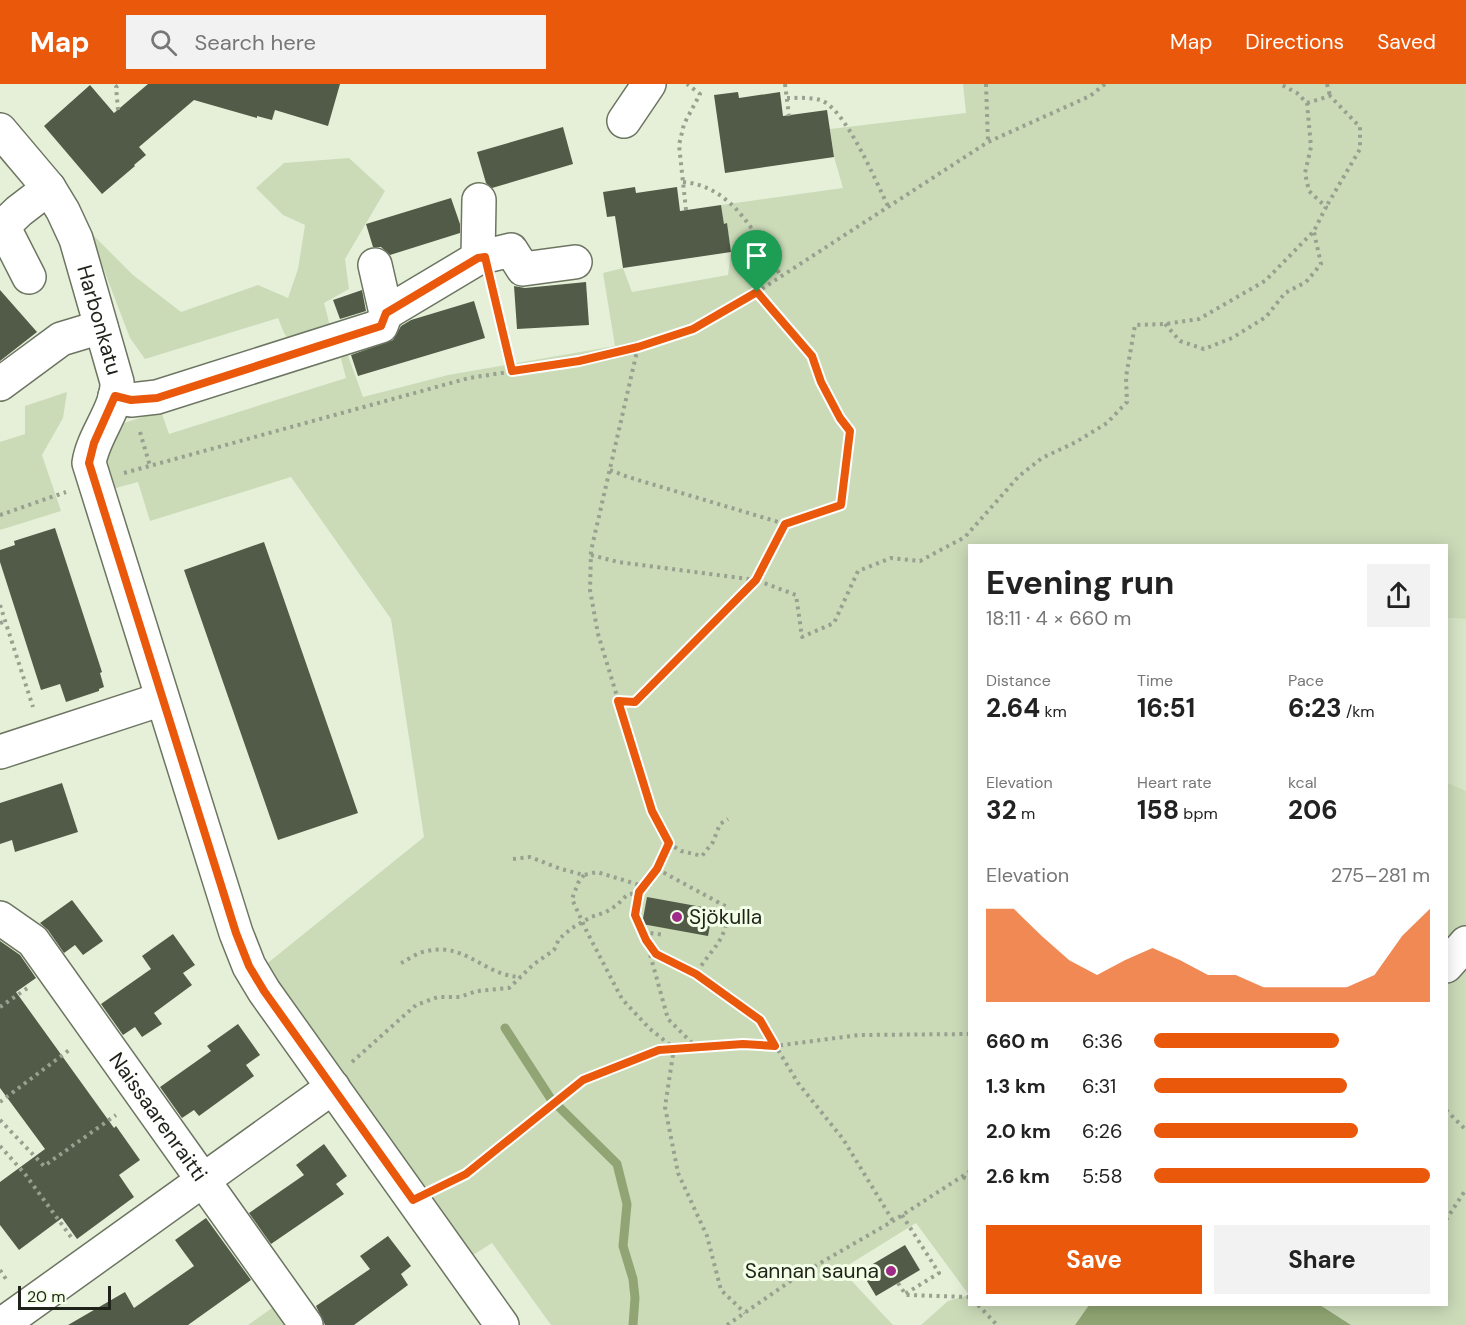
<!DOCTYPE html>
<meta charset="utf-8">
<style>
:root{--surface:#fff;--page:#f2f2f2;--text:#222;--muted:#767676;--accent:#ea580c}
body{margin:0;font-family:"DM Sans",sans-serif;background:var(--page);color:var(--text);height:100vh;display:flex;flex-direction:column;font-size:22px;white-space:nowrap}
*{box-sizing:border-box;margin:0}
p{font-size:20px;color:var(--muted)}
.icon{flex:none;width:33px;height:33px;fill:none;stroke:currentColor;stroke-width:2;stroke-linecap:round;stroke-linejoin:round}
.map{position:relative;flex:1;overflow:hidden}
.panel{position:absolute;left:968px;top:460px;width:480px;height:762px;display:flex;flex-direction:column;background:var(--surface);border-radius:0px;box-shadow:0 3px 15px #0003}
.panel>*{flex:none}
.scale{position:absolute;left:18px;bottom:15px;width:93px;box-sizing:border-box;padding-left:6px;border:3px solid #1e2219;border-top:0;font-size:16px;line-height:21px;white-space:nowrap;color:#1e2219;-webkit-text-stroke:4px #f3fee6;paint-order:stroke}
.pin{position:absolute;display:grid;place-items:center;width:51px;height:51px;color:#fff;margin:-62px -26px;border-radius:50% 50% 50% 0;rotate:-45deg;box-shadow:0 0 6px #0007}
.pin .icon{rotate:45deg}
.round{display:grid;place-items:center;flex:none;width:63px;height:63px;border-radius:0px;background:var(--page)}
.headline{display:flex;align-items:center;justify-content:space-between;height:102px;padding:0 18px}
h1{font-size:33px;font-weight:700;line-height:45px}
.figures{display:grid;grid-template-columns:repeat(3,1fr);gap:9px;height:102px;padding:6px 18px}
.figures div{display:grid;align-content:center}
.figures b{font-size:26px;font-weight:700}
.figures small{font-size:16px;font-weight:400}
.figures p{font-size:16px}
.chart{height:168px;padding:12px 18px}
.chart p{display:flex;justify-content:space-between}
.chart svg{width:100%;height:108px;margin-top:6px;fill:var(--accent);opacity:.7}
.primary-button{display:flex;gap:12px;margin-top:auto;padding:12px 18px}
.primary-button a{flex:1;height:69px;border-radius:0px;background:var(--accent);color:#fff;font-size:24px;font-weight:700;line-height:69px;text-align:center}
.primary-button a+a{background:var(--page);color:var(--text)}
ul{padding:0 18px;list-style:none;font-size:20px}
li{display:grid;grid-template-columns:96px 72px 1fr;align-items:center;height:45px}
li i{height:15px;border-radius:8px;background:var(--accent)}
header{display:flex;align-items:center;gap:36px;box-sizing:border-box;height:84px;padding:0 30px;background:var(--accent);color:#fff}
header strong{font-size:28px}
nav{display:flex;gap:33px;margin-inline-start:auto;font-size:21px}
.search{width:420px;height:54px;background:var(--page);display:flex;align-items:center;gap:15px;box-sizing:border-box;padding:0 21px;border-radius:0px;color:var(--muted);font-size:22px}
.map>svg:first-child{display:block}
.built{fill:#d7e4c6}
.green{fill:#cbdbb8}
.water{fill:#90a573}
.lines{fill:none;stroke-linecap:round;stroke-linejoin:round}
.stream{stroke:#90a573;stroke-width:9}
.building{fill:#525b47}
.minor-casing{stroke:#6c7561;stroke-width:36}
.path{stroke:#98a08f;stroke-width:4;stroke-dasharray:3 4.5;stroke-linecap:butt}
.minor{stroke:#fff;stroke-width:33}
.route-casing{stroke:#fff;stroke-width:12}
.route{stroke:#ea580c;stroke-width:8}
.poi-dot{fill:#9e2c88;stroke:#f3fee6;stroke-width:2}
.labels{text-anchor:middle;dominant-baseline:central;stroke-width:6;stroke-linejoin:round;paint-order:stroke}
.street-label{font-size:21px;fill:#1e2219;stroke:#f3fee6}
.poi-label{font-size:21px;fill:#1e2219;stroke:#f3fee6;text-anchor:start}
</style>
<header>
<strong>Map</strong>
<div class="search"><svg class="icon" aria-label="search" viewBox="0 0 24 24"><circle cx="10" cy="10" r="6"/><path d="M15 15l6 6"/></svg>Search here</div>
<nav><a>Map</a><a>Directions</a><a>Saved</a></nav>
</header>
<div class="map">
<svg width="1466" height="1241" viewBox="0 0 1466 1241">
<rect width="100%" height="100%" fill="#e6f0d9"/>
<!-- built -->
<path class="built" d="M 1446,534 L 1466,535 L 1466,707 L 1446,698 Z"/>
<!-- green -->
<path class="green" d="M 963,0 L 1466,0 L 1466,535 L 1446,534 L 1446,462 L 969,462 L 969,1221 L 1089,1221 L 1075,1241 L 921,1241 L 948,1217 L 969,1211 L 916,1139 L 837,1188 L 842,1196 L 847,1192 L 893,1241 L 551,1241 L 492,1159 L 470,1173 L 264,882 L 424,753 L 391,535 L 291,393 L 150,437 L 138,398 L 112,405 L 103,375 L 115,342 L 161,327 L 169,350 L 346,294 L 341,275 L 344,270 L 347,269 L 363,313 L 448,291 L 615,262 L 603,189 L 623,184 L 632,208 L 728,191 L 731,168 L 727,140 L 724,140 L 721,121 L 843,104 L 834,73 L 830,45 L 966,29 Z
M 349,74 L 385,107 L 345,175 L 349,205 L 324,219 L 330,242 L 288,255 L 284,249 L 278,234 L 145,275 L 130,254 L 89,147 L 133,191 L 181,228 L 258,201 L 288,214 L 298,185 L 305,141 L 283,131 L 256,104 L 284,79 Z
M 67,308 L 63,334 L 42,371 L 61,427 L 0,446 L 0,358 L 25,350 L 25,322 Z
M 1446,698 L 1466,707 L 1466,1241 L 1351,1241 L 1320,1221 L 1446,1221 Z
M 275,1222 L 289,1241 L 248,1241 Z"/>
<!-- water -->
<path class="water" d="M 1089,1221 L 1320,1221 L 1351,1241 L 1075,1241 Z"/>
<g class="lines">
<!-- stream -->
<path class="stream" d="M 505,944 L 551,1015 L 617,1080 L 627,1120 L 623,1162 L 633,1195 L 635,1214 L 633,1241"/>
</g>
<!-- building -->
<path class="building" d="M 148,0 L 340,0 L 328,42 L 275,26 L 272,36 L 257,32 L 257,34 L 194,16 L 139,63 L 146,71 L 134,81 L 135,82 L 102,110 L 44,42 L 90,1 L 114,29 Z
M 738,8 L 739,14 L 780,8 L 783,32 L 827,26 L 834,73 L 725,89 L 714,11 Z
M 563,43 L 573,80 L 492,104 L 486,99 L 477,68 Z
M 635,103 L 636,109 L 677,103 L 680,127 L 721,121 L 724,140 L 727,139 L 731,168 L 623,184 L 615,132 L 607,133 L 603,108 Z
M 451,114 L 460,140 L 460,149 L 390,171 L 381,163 L 373,163 L 366,140 Z
M 586,198 L 589,241 L 517,245 L 514,202 L 525,204 Z
M 0,206 L 37,248 L 0,277 Z
M 362,206 L 366,227 L 340,235 L 333,216 Z
M 474,217 L 485,254 L 358,292 L 351,271 L 393,256 L 401,242 L 411,236 Z
M 55,444 L 102,588 L 100,589 L 104,603 L 99,605 L 99,607 L 66,618 L 60,600 L 41,606 L 0,478 L 0,466 L 15,461 L 14,457 Z
M 264,458 L 358,729 L 278,756 L 184,486 Z
M 62,699 L 78,748 L 15,768 L 12,756 L 0,760 L 0,719 Z
M 647,813 L 713,825 L 708,852 L 642,840 Z
M 72,816 L 103,857 L 83,871 L 75,861 L 64,869 L 48,846 L 40,839 Z
M 173,850 L 195,881 L 183,889 L 192,901 L 154,929 L 162,940 L 142,953 L 135,943 L 123,951 L 101,920 L 151,885 L 142,872 Z
M 0,857 L 20,871 L 36,894 L 16,908 L 114,1044 L 116,1042 L 140,1076 L 119,1091 L 134,1113 L 77,1155 L 62,1134 L 19,1166 L 0,1141 L 0,1098 L 45,1065 L 0,1004 Z
M 238,940 L 260,971 L 246,981 L 254,992 L 199,1032 L 194,1026 L 182,1034 L 160,1003 L 211,967 L 207,962 Z
M 324,1060 L 347,1092 L 336,1100 L 344,1110 L 271,1160 L 249,1129 L 304,1091 L 296,1081 Z
M 206,1134 L 251,1196 L 188,1241 L 68,1241 L 125,1208 L 134,1224 L 194,1182 L 175,1156 Z
M 388,1152 L 411,1182 L 401,1190 L 408,1201 L 354,1241 L 325,1241 L 316,1222 L 370,1185 L 360,1172 Z
M 905,1161 L 920,1186 L 876,1212 L 861,1187 Z"/>
<g class="lines">
<defs>
<g id="minor">
<path d="M 624,37 L 649,0"/>
<path id="s1" d="M 0,46 L 49,104 L 63,127 L 76,155 L 117,298 C 118,325 93,351 89,379 L 236,849 L 249,882 L 264,907 L 502,1241"/>
<path d="M 3,142 L 29,193"/>
<path d="M 0,145 L 19,127 L 49,104"/>
<path d="M 478,174 L 511,166 L 523,185 L 575,178"/>
<path d="M 386,229 L 478,174 L 479,116"/>
<path d="M 0,300 L 61,255 L 101,243"/>
<path d="M 115,312 L 131,316 L 157,313 L 381,242 L 386,229 L 375,181"/>
<path d="M 0,668 L 162,615"/>
<path id="s2" d="M 0,834 L 33,857 L 306,1241"/>
<path d="M 1446,882 L 1466,859"/>
<path d="M 1,1241 L 333,1003"/>
</g>
</defs>
<!-- minor casing -->
<use href="#minor" class="minor-casing"/>
<!-- path -->
<path class="path" d="M 785,0 L 789,32
M 986,0 L 988,58
M 1327,0 L 1330,12
M 787,14 C 798,14 810,13 820,16 C 845,23 876,98 888,122
M 1307,19 L 1330,12 L 1360,43 L 1360,65 L 1326,123
M 118,26 L 116,3 L 120,0
M 683,98 C 734,102 757,153 781,192
M 686,126 L 679,61 L 684,40 L 700,10 L 687,0
M 492,203 L 512,287
M 757,208 L 812,272 L 821,298 L 840,334 L 850,347 L 841,421 L 785,440 L 756,496 L 796,511 L 802,553 L 834,539 L 858,487 L 891,474 L 920,477 L 965,453 L 1019,392 L 1042,374 L 1076,358 L 1107,339 L 1127,318 L 1126,293 L 1135,241 L 1165,240 L 1199,235 L 1265,197 L 1314,147 L 1326,123 L 1309,107 L 1305,89 L 1311,63 L 1307,19 L 1297,9 L 1280,0
M 1165,240 L 1180,257 L 1204,265 L 1232,254 L 1266,233 L 1285,209 L 1306,198 L 1321,180 L 1314,148
M 638,263 L 591,467 L 590,506 L 598,550 L 652,727 L 668,759 L 657,785 L 639,808 L 635,831 L 646,856 L 668,935 L 695,962
M 140,348 L 150,382
M 610,386 L 628,393 L 785,440
M 124,389 L 469,294 L 580,277 L 638,263 L 693,245 L 757,208 L 988,58 L 1090,12 L 1105,0
M 0,431 L 66,408
M 591,471 L 618,478 L 756,496
M 0,521 L 33,623
M 0,539 L 6,537
M 619,617 L 635,618 L 756,496
M 668,759 L 681,767 L 702,772 L 713,758 L 720,740 L 728,735
M 513,775 L 530,773 L 561,785 L 584,791 L 597,788 L 643,802
M 657,785 L 727,823 C 729,856 711,864 696,890
M 584,791 L 578,799 L 572,815 L 587,848 L 622,915 L 650,945 L 674,964 L 665,1023 L 678,1089 L 707,1152 L 721,1206 L 745,1229
M 643,848 L 665,851
M 648,859 L 656,870 L 669,878 L 696,890 L 760,936 L 798,999 L 843,1055 L 893,1137
M 401,879 C 409,875 418,868 427,867 C 466,858 484,892 521,893
M 0,923 L 29,903
M 352,978 L 416,921 L 438,913 L 460,913 L 477,907 L 509,904 L 534,880 L 554,866 L 559,855 L 572,844 L 591,833 L 606,828 L 617,821 L 627,811 L 639,808
M 0,1018 L 72,964
M 1446,1026 L 1466,1046
M 0,1036 L 44,1082 L 116,1031
M 0,1062 L 25,1090 L 71,1153
M 963,1093 L 969,1096
M 440,1103 L 466,1090 L 583,995 L 659,966 L 743,960 L 775,962 L 859,951 L 969,950
M 902,1131 L 939,1189 L 905,1210
M 1446,1136 L 1466,1105
M 0,1186 L 8,1198
M 898,1199 L 906,1211 L 969,1213
M 978,1221 L 997,1241
M 727,1241 L 798,1192 L 893,1137 L 969,1088"/>
<!-- minor -->
<use href="#minor" class="minor"/>
</g>
<g class="lines">
<defs>
<path id="route" d="M 485,173 L 512,287 L 579,277 L 638,263 L 693,245 L 757,208 L 812,272 L 821,298 L 840,334 L 850,347 L 841,421 L 785,440 L 756,496 L 635,618 L 618,617 L 652,727 L 669,759 L 657,785 L 639,808 L 635,831 L 646,856 L 656,870 L 696,890 L 760,936 L 775,962 L 743,960 L 659,966 L 583,996 L 466,1090 L 413,1116 L 264,907 L 249,882 L 236,849 L 89,379 L 94,359 L 115,312 L 131,316 L 157,314 L 381,242 L 386,229 L 478,174 Z"/>
</defs>
<!-- route casing -->
<use href="#route" class="route-casing"/>
<!-- route -->
<use href="#route" class="route"/>
</g>
<!-- markers -->
<g class="poi-dot">
<circle cx="677" cy="833" r="6"/>
<circle cx="891" cy="1187" r="6"/>
</g>
<g class="labels">
<!-- street labels -->
<g class="street-label">
<text stroke="none"><textPath href="#s1" startOffset="218">Harbonkatu</textPath></text>
<text stroke="none"><textPath href="#s2" startOffset="256">Naissaarenraitti</textPath></text>
</g>
<!-- poi labels -->
<g class="poi-label">
<text x="689" y="833">Sjökulla</text>
<text x="879" y="1187" text-anchor="end">Sannan sauna</text>
</g>
</g>
</svg>
<div class="scale">20 m</div>
<div class="pin" style="left:757px;top:208px;background:#1e9e55"><svg class="icon" aria-label="arrive" viewBox="0 0 24 24"><path d="M6 21V4h12l-3 4 3 4H6"/></svg></div>
<section class="panel">
<div class="headline"><div><h1>Evening run</h1><p>18:11 · 4 × 660 m</p></div><a class="round"><svg class="icon" aria-label="share" viewBox="0 0 24 24"><path d="M12 15V3M7 8l5-5 5 5M5 13v7h14v-7"/></svg></a></div>
<div class="figures">
<div><p>Distance</p><b>2.64<small> km</small></b></div>
<div><p>Time</p><b>16:51</b></div>
<div><p>Pace</p><b>6:23<small> /km</small></b></div>
</div>
<div class="figures">
<div><p>Elevation</p><b>32<small> m</small></b></div>
<div><p>Heart rate</p><b>158<small> bpm</small></b></div>
<div><p>kcal</p><b>206</b></div>
</div>
<div class="chart"><p><span>Elevation</span>275–281 m</p>
<svg viewBox="0 0 160 44" preserveAspectRatio="none"><path d="M0 44V6L10 6L20 17L30 27L40 33L50 27L60 22L70 27L80 33L90 33L100 38L110 38L120 38L130 38L140 33L150 17L160 6V44z"/></svg>
</div>
<ul>
<li><b>660 m</b>6:36<i style="width:67%"></i></li>
<li><b>1.3 km</b>6:31<i style="width:70%"></i></li>
<li><b>2.0 km</b>6:26<i style="width:74%"></i></li>
<li><b>2.6 km</b>5:58<i style="width:100%"></i></li>
</ul>
<div class="primary-button"><a>Save</a><a>Share</a></div>
</section>
</div>
